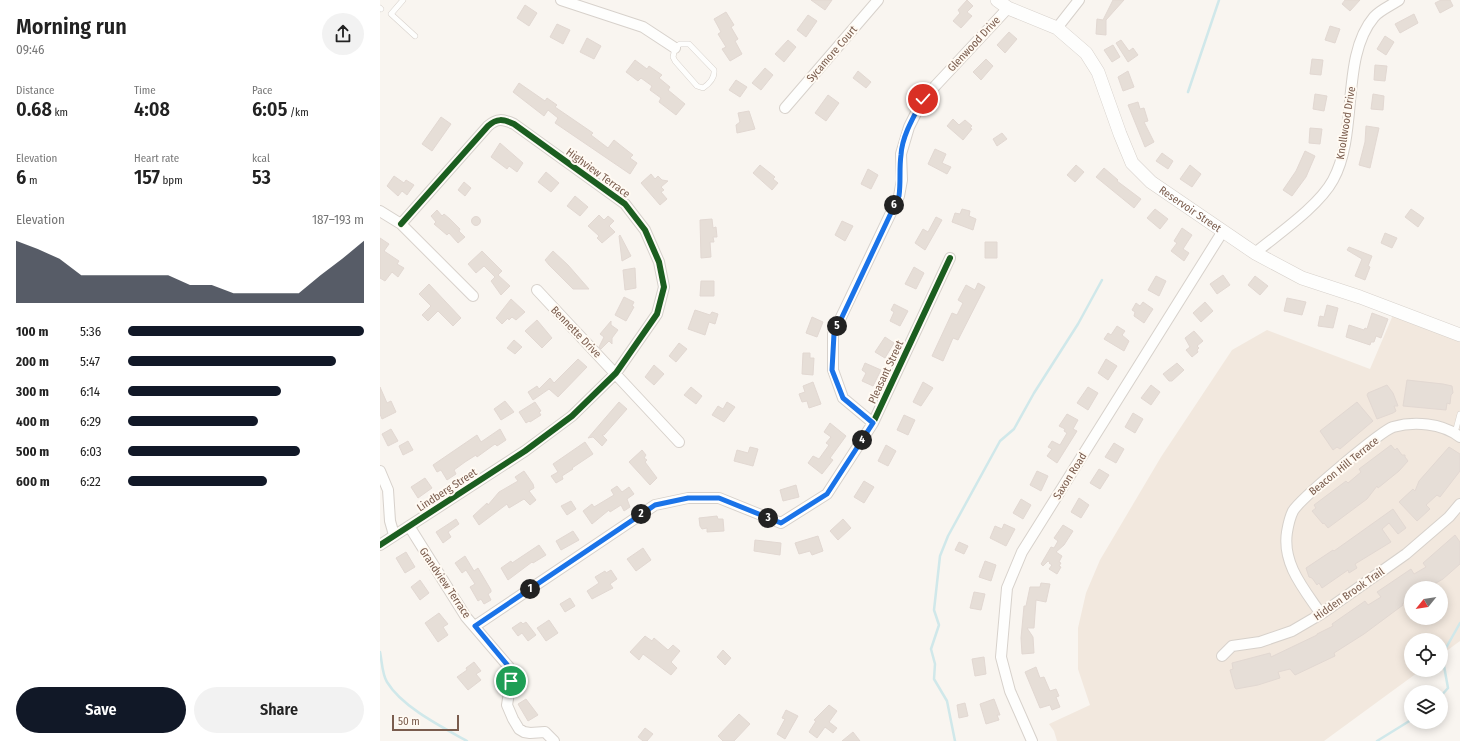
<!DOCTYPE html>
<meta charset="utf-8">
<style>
:root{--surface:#fff;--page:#f2f2f2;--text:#222;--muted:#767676;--accent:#111827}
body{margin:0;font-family:"Fira Sans Condensed",sans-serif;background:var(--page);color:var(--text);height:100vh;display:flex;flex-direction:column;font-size:15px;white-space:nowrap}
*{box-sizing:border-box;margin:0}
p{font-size:13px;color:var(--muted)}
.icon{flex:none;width:22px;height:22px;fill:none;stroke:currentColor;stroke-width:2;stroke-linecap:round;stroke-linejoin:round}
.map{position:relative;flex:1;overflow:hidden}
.side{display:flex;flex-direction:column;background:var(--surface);width:380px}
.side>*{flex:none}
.needle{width:26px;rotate:240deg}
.buttons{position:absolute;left:1024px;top:581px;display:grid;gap:8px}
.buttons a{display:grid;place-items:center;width:44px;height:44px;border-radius:50%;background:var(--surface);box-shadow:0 2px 10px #0003;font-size:20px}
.scale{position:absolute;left:12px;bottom:10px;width:67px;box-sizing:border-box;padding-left:4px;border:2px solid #7a5c4d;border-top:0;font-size:11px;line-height:14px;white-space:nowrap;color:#7a5c4d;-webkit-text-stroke:3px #fffaf3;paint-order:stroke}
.pin{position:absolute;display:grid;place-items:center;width:34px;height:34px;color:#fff;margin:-17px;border:2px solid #fff;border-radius:50%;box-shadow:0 1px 4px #0007}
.km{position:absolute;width:20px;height:20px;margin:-10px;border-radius:50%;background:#222;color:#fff;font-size:11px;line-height:20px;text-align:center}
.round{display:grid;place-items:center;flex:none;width:42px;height:42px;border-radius:21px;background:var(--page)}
.headline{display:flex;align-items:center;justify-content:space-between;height:68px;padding:0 16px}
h1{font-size:22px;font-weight:600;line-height:30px}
.figures{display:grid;grid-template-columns:repeat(3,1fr);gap:6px;height:68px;padding:4px 16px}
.figures div{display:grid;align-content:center}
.figures b{font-size:20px;font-weight:600}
.figures small{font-size:11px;font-weight:400}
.figures p{font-size:11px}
.chart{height:112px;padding:8px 16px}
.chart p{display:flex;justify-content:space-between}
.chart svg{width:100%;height:72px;margin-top:4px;fill:var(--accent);opacity:.7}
.button{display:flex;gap:8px;margin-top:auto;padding:8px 16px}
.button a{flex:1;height:46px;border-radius:24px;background:var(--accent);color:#fff;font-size:16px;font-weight:600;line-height:46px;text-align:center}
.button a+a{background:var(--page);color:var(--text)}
ul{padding:0 16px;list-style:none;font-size:13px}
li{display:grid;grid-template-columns:64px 48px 1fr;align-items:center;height:30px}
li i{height:10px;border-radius:5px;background:var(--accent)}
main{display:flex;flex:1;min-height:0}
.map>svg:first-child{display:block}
.residential{fill:#f2e8de;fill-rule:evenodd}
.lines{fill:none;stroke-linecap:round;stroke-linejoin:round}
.stream{stroke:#d0e8ea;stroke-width:2.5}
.building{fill:#e6ded7;stroke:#e2d8d2}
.service-casing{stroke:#d7d1cb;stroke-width:6}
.minor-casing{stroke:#d7d1cb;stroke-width:12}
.tertiary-casing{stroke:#d7d1cb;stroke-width:14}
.service{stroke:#fefefd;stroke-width:5}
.minor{stroke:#fefefd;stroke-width:10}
.tertiary{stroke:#fefefd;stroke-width:13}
.cycleway-casing{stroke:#fffaf3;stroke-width:8}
.cycleway{stroke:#1b5e20;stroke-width:6}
.route-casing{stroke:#fff;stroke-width:8}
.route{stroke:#1a73e8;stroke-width:5}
.labels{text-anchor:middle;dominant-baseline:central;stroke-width:4;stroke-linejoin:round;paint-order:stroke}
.street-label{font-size:11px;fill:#7a5c4d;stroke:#fffaf3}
</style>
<main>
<section class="side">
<div class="headline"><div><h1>Morning run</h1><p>09:46</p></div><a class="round"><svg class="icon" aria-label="share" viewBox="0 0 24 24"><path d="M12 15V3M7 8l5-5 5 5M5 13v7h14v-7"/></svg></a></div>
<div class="figures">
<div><p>Distance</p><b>0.68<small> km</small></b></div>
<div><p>Time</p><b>4:08</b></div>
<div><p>Pace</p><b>6:05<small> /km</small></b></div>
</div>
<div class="figures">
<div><p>Elevation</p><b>6<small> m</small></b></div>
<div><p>Heart rate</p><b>157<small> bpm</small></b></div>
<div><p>kcal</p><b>53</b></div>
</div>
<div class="chart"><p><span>Elevation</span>187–193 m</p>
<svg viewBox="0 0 160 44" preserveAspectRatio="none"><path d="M0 44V6L10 11L20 17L30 27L40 27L50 27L60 27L70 27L80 33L90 33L100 38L110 38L120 38L130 38L140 27L150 17L160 6V44z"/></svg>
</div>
<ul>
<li><b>100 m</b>5:36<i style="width:100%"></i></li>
<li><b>200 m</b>5:47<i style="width:88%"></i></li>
<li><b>300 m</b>6:14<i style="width:65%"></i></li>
<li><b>400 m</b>6:29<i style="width:55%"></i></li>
<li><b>500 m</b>6:03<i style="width:73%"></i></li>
<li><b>600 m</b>6:22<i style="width:59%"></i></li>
</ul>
<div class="button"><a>Save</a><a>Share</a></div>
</section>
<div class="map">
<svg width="1080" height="741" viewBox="0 0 1080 741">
<rect width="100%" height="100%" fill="#f9f5f0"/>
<!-- residential -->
<path class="residential" d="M 1013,315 L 1080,337 L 1080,641 L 1061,655 L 1061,640 L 1031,640 L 1031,670 L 1041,670 L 944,741 L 677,741 L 674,731 L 669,724 L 710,705 L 698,669 L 698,628 L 706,593 L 720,560 L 781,457 L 852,350 L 887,330 L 990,369 ZM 1031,588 L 1061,588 L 1061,618 L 1031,618 Z"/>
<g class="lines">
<!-- stream -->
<path class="stream" d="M 808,92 L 839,0
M 0,652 C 2,661 2,674 7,682 C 22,707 62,727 87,741
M 1061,696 L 1068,688 L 1062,655 L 1080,623
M 575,741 L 567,701 L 554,679 L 555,664 L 551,649 L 559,625 L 554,610 L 560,556 L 568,536 L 620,441 L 634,429 L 654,393 L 698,324 L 722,280
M 997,741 L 1031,720"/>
</g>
<!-- building -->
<path class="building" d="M 431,0 L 452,0 L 445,10 Z
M 587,0 L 593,6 L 587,12 L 592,16 L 581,28 L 573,21 L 580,13 L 578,10 Z
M 733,0 L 744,0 L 726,20 L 726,35 L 716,34 L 717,19 L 723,20 Z
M 965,0 L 980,0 L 970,11 L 962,4 Z
M 1061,0 L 1070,0 L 1073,6 L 1060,13 L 1055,3 Z
M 145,5 L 157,13 L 149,26 L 137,18 Z
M 346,12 L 354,25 L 351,27 L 358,39 L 355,41 L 362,54 L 350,61 L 342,49 L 346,47 L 338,34 L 341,32 L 334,19 Z
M 1034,14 L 1038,23 L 1020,33 L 1015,24 Z
M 428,15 L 437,21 L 426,37 L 417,30 Z
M 177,24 L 190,30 L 183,44 L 170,37 Z
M 950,26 L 960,29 L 955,43 L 945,40 Z
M 629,32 L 637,39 L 625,53 L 617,45 Z
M 1005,36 L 1014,42 L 1006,55 L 997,49 Z
M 207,38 L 221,46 L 214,59 L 200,52 Z
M 408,40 L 416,47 L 404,62 L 395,54 Z
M 741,40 L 749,51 L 753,48 L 758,55 L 748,62 L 736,43 Z
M 733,45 L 740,57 L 732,62 L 724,50 Z
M 606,59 L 613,66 L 601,80 L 593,72 Z
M 932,59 L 943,60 L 941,75 L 930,74 Z
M 255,60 L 267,69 L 269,66 L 282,75 L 279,78 L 290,87 L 288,90 L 305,104 L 296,115 L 279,102 L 281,98 L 270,90 L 272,86 L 261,78 L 258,81 L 246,72 Z
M 995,65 L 1007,66 L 1005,81 L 994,80 Z
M 385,68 L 393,75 L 381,90 L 372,83 Z
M 478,71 L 491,82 L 486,88 L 473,78 Z
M 748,71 L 754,87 L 743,91 L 738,77 Z
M 356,80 L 367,87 L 360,97 L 349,90 Z
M 139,83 L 165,101 L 167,98 L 177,105 L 175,107 L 213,133 L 211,135 L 228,148 L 234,140 L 244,148 L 253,155 L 250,158 L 257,163 L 250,174 L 175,123 L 178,118 L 168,110 L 164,116 L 133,92 Z
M 935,94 L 947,96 L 944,111 L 933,109 Z
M 993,94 L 1004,96 L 1003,110 L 991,109 Z
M 448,95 L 459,103 L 446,121 L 435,113 Z
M 758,102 L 760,109 L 764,108 L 768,121 L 764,122 L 774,142 L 765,147 L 748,105 Z
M 369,111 L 375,129 L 357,133 L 356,125 L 360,122 L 358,113 Z
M 61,117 L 71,124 L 52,151 L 42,144 Z
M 573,119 L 579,125 L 585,120 L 592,126 L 590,128 L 592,129 L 583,140 L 567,126 Z
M 986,126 L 999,128 L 990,168 L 979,165 L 985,142 Z
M 930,128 L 942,129 L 940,144 L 929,143 Z
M 622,133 L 627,139 L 617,146 L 613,139 Z
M 120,143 L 143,163 L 137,172 L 129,166 L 127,169 L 111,157 Z
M 555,149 L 566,154 L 562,163 L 571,167 L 567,174 L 548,164 Z
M 925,151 L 935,156 L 926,177 L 912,196 L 903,190 L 916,171 Z
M 782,153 L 793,161 L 788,169 L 776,161 Z
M 380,165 L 395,177 L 393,179 L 398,183 L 392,190 L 373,173 Z
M 696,165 L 704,172 L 695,182 L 687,175 Z
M 810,165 L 821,174 L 812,187 L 800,179 Z
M 724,168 L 738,180 L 737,181 L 761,199 L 754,208 L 716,177 Z
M 488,169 L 498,175 L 491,189 L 481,184 Z
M 166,172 L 179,183 L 171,192 L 158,182 Z
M 271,174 L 275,179 L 278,176 L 282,180 L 288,181 L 281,187 L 284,190 L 281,192 L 287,199 L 280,205 L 261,183 Z
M 14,176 L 24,183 L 26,180 L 34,185 L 27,195 L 22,191 L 18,196 L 7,186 Z
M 84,182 L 91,188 L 85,196 L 78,190 Z
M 195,196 L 208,207 L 200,216 L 187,206 Z
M 582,209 L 590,211 L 589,216 L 596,219 L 593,230 L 572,222 L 575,213 L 580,214 Z
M 775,209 L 788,219 L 780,229 L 767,218 Z
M 1031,209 L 1044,218 L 1038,227 L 1025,217 Z
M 57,210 L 62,216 L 64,214 L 70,219 L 80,229 L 79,231 L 85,237 L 78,243 L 69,233 L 67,235 L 54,224 L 56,222 L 51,216 Z
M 219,215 L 224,220 L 228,216 L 234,221 L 229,226 L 235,232 L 222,243 L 217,238 L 219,236 L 208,226 Z
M91.5 221a4.5 4.5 0 1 1 9 0a4.5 4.5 0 1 1-9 0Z
M 556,217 L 562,220 L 545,250 L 535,243 L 543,229 L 548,232 Z
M 332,219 L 333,228 L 336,227 L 337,237 L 333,237 L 334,242 L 330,242 L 331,257 L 321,258 L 320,220 Z
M 462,221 L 473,226 L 465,241 L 455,235 Z
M 802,228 L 812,235 L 803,249 L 809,253 L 804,261 L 791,251 L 797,243 L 794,241 Z
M 1005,233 L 1017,238 L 1012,248 L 1001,243 Z
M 240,235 L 251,256 L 242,261 L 239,236 Z
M 0,238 L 9,244 L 4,251 L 19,261 L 17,264 L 24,268 L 18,277 L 12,272 L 5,281 L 0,278 Z
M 605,242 L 617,242 L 617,258 L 605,258 Z
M 969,247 L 992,256 L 988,266 L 990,267 L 985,280 L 975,276 L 982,259 L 967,250 Z
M 102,251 L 122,271 L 118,275 L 130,286 L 121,295 L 111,281 L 115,277 L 104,266 L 96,273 L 88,264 Z
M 173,251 L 188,265 L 209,289 L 193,289 L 169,265 L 165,260 Z
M 534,267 L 544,273 L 536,289 L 525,284 Z
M 255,268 L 256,288 L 245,290 L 243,270 Z
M 843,275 L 850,285 L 837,294 L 830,284 Z
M 776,276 L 786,281 L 779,296 L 768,290 Z
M 875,276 L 888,286 L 880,295 L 868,285 Z
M 321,281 L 334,281 L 334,296 L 320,296 Z
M 598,283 L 605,287 L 578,340 L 573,338 L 563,361 L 552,356 L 572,313 L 577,315 L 583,303 L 578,300 L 586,285 L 595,290 Z
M 49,284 L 81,318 L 73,326 L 58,311 L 48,321 L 42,315 L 51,306 L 39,294 Z
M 244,297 L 254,302 L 252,306 L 254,307 L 246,321 L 235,315 Z
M 907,298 L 926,302 L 922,315 L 904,311 Z
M 131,299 L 145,312 L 136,320 L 132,317 L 129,320 L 128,318 L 122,324 L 116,318 Z
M 763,302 L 773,309 L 764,323 L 754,316 L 755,312 L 752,310 L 756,303 L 760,306 Z
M 825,302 L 833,311 L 821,322 L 813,313 Z
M 514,304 L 528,311 L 520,326 L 510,321 L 514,312 L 511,310 Z
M 947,305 L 958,308 L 953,328 L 938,326 L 940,316 L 944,317 Z
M 315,310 L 330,315 L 332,312 L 338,314 L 335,324 L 329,322 L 325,335 L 308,329 Z
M 992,313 L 1008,319 L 1001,338 L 996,336 L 994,342 L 991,342 L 990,345 L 966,337 L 969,325 L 984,330 L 985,328 L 987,329 Z
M 432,317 L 443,322 L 437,337 L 426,333 Z
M 157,320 L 172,338 L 162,348 L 145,331 Z
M 231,321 L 231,325 L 238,330 L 232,338 L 232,344 L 229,341 L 221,349 L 219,347 L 224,337 L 220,334 Z
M 737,326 L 745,331 L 742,335 L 749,341 L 744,351 L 724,339 L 728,333 L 731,335 Z
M 814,331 L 823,341 L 817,346 L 819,348 L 817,350 L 818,352 L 812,357 L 806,350 L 810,347 L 805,338 Z
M 505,337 L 514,343 L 505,358 L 495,352 Z
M 134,340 L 142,347 L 135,354 L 127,348 Z
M 299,343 L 307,349 L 296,362 L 289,356 Z
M 423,353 L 430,353 L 430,358 L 434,358 L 433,375 L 422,374 Z
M 198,359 L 207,367 L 178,397 L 169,389 L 153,400 L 148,392 L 157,386 L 159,389 L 170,378 L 174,383 Z
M 726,359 L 737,366 L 728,380 L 718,373 Z
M 485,363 L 501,370 L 493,386 L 482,381 L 486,373 L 482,370 Z
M 797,363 L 804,370 L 792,381 L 789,381 L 783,374 Z
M 274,365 L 284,374 L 274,385 L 265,377 Z
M 1027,380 L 1063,384 L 1072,386 L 1073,393 L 1071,395 L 1070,404 L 1067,403 L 1066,410 L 1023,406 Z
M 433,382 L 441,404 L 429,408 L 427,401 L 422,402 L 419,394 L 425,392 L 423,386 Z
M 543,382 L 553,388 L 541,406 L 533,402 Z
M 771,385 L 780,392 L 771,405 L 761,398 Z
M 1007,385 L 1013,393 L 1018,406 L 1014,406 L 1016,411 L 1013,413 L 997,419 L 987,395 L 988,393 Z
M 0,387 L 7,403 L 11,401 L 16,412 L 2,419 L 0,414 Z
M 311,387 L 322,396 L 316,404 L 304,395 Z
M 708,387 L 718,393 L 708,410 L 697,403 Z
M 125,401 L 134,412 L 121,420 L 114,409 Z
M 155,402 L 161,411 L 159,412 L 161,415 L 150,422 L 149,421 L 146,423 L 139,412 Z
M 239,402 L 247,409 L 224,435 L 222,435 L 227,440 L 222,446 L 213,437 L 208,438 Z
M 347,402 L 355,407 L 344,422 L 332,415 L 338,406 L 343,409 Z
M 977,402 L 993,421 L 960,449 L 957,447 L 953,450 L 940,431 Z
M 753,413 L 763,419 L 755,433 L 745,427 Z
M 687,414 L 698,420 L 693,429 L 697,431 L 677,463 L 667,456 L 672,449 L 668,447 L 672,441 L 680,445 L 687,433 L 684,431 L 685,429 L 679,426 Z
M 524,415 L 535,420 L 528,435 L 517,430 Z
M 450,423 L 466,436 L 450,458 L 453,460 L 442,474 L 428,463 L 433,456 L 439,459 L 449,445 L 446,443 L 451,437 L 444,432 Z
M 11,429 L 18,441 L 8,446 L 2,434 Z
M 120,429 L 126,440 L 117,446 L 115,444 L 97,457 L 96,455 L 85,462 L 74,470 L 76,474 L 67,480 L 61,470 L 57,472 L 53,465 L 97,435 L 101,442 Z
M 28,441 L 33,450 L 23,455 L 19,446 Z
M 205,442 L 213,454 L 192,468 L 193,469 L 182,476 L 183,479 L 176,483 L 171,476 L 178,472 L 173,464 Z
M 734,443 L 744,449 L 736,463 L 725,457 Z
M 506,445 L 516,451 L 508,466 L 498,461 Z
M 1011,445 L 1015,450 L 1017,448 L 1022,455 L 1025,455 L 1025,457 L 1028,461 L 1019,471 L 998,488 L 997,486 L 987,499 L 948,528 L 944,523 L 943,524 L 932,511 L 936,508 L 934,505 L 966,481 L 968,483 L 981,472 L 979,469 Z
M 370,447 L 378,449 L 373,466 L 354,461 L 357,450 L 368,453 Z
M 1069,447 L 1080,454 L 1080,471 L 1060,497 L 1057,495 L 1046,505 L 1050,509 L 1037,521 L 1019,502 L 1033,489 L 1035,491 L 1039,481 Z
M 262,450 L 266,455 L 264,458 L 267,460 L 265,462 L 277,478 L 270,485 L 249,462 Z
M 719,469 L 729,475 L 720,489 L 710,483 Z
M 144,471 L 153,484 L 154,488 L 149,491 L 156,500 L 150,505 L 144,499 L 129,508 L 127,504 L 99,525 L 93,516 L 107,503 L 108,505 L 119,492 L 138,481 L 135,477 Z
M 657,471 L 668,476 L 661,491 L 650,485 Z
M 45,478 L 52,488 L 38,498 L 31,487 Z
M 484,481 L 494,487 L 484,503 L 474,497 Z
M 416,485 L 419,497 L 403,501 L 400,490 Z
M 237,486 L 242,492 L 249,487 L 254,494 L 247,499 L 250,507 L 244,511 L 241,505 L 230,512 L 229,510 L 212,524 L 203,511 L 212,504 L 214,507 L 234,495 L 231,490 Z
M 699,498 L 709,505 L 701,518 L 691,512 Z
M 641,499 L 651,505 L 643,519 L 633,513 Z
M 191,501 L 196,509 L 187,515 L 181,506 Z
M 1013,509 L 1026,528 L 1018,534 L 1009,523 L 1002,529 L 1011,542 L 975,564 L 977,568 L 969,573 L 968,570 L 942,588 L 939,583 L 937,585 L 932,578 L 929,577 L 926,568 L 953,550 L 954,551 Z
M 337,516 L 338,519 L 343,519 L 344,531 L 327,532 L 327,528 L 322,529 L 320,526 L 319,518 Z
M 76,519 L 79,524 L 68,532 L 71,537 L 63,543 L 56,532 Z
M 463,519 L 471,528 L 458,540 L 450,531 Z
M 624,524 L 635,529 L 626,546 L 610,538 L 615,526 L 622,529 Z
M 683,525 L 693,531 L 684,545 L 676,552 L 682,556 L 679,562 L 681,563 L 679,566 L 681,567 L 677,574 L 669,569 L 672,565 L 669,563 L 670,562 L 668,561 L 663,566 L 661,564 L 671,547 L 674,548 L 678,541 L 674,538 Z
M 193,531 L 199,540 L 181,550 L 176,541 Z
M 1075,535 L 1080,542 L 1080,564 L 1063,579 L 1047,588 L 1031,588 L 1031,598 L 1022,604 L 1023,605 L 984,634 L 954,653 L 955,656 L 915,675 L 910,669 L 898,672 L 900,678 L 878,685 L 856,689 L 855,688 L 850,670 L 853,669 L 852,663 L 890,653 L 891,657 L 937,635 L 937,634 L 953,626 L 952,624 L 985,601 L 988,605 L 1001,597 L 997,592 L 1031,569 L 1034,574 L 1046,567 L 1043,563 Z
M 438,536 L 443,551 L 432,555 L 430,551 L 419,554 L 415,543 Z
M 375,540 L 401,543 L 400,555 L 374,551 Z
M 579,542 L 588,546 L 584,554 L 575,550 Z
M 159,545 L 166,555 L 153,563 L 152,562 L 128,580 L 121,568 L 131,561 L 132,563 Z
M 263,548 L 271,560 L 256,571 L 247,559 Z
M 26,552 L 35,567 L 25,573 L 16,558 Z
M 85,556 L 94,571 L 98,568 L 111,590 L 111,592 L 108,594 L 111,600 L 104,604 L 101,599 L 98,601 L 90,587 L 95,584 L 86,570 L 82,573 L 75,563 Z
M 605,561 L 616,565 L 611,581 L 599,577 Z
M 231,570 L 237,579 L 230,584 L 233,588 L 212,599 L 207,591 L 219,583 L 215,577 L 225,571 L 226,573 Z
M 40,580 L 49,593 L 40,600 L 31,587 Z
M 661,583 L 670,584 L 666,602 L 656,600 L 654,628 L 647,628 L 653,637 L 654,653 L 642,654 L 641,638 L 644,606 L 646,606 L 650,587 L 660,587 Z
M 594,592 L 605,594 L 601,610 L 590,608 Z
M 190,598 L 195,606 L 185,612 L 180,604 Z
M 59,613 L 68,624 L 63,627 L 68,635 L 58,642 L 45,623 Z
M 169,620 L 178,633 L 166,641 L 157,628 Z
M 141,622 L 143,624 L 146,622 L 156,635 L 148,641 L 142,633 L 138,636 L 132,628 Z
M 265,636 L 272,641 L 274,638 L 288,650 L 293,645 L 300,651 L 291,662 L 297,668 L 291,675 L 263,654 L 259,660 L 250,652 Z
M 343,650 L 351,658 L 345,665 L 337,657 Z
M 604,657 L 606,674 L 595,676 L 592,659 Z
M 94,662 L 101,671 L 96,674 L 101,680 L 88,690 L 77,677 L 87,670 L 86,668 Z
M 656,667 L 660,678 L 664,677 L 670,691 L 676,689 L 679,696 L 676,697 L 680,707 L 672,710 L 670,705 L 660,708 L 645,672 Z
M 146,699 L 158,715 L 148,721 L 138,704 Z
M 614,699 L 620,715 L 617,715 L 619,720 L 606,724 L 600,704 Z
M 585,703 L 588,716 L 579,718 L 577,705 Z
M 449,705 L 457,711 L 449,722 L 457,728 L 453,733 L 445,727 L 437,738 L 429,732 L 436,721 L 434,720 Z
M 406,710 L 418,716 L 405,739 L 397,734 L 405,719 L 402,718 Z
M 359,714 L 370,724 L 354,741 L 343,741 L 338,736 Z
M 265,728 L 273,734 L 267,741 L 263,741 L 258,737 Z
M 473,732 L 480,741 L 462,741 Z"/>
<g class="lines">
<defs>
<path id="service" d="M 23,0 L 11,14 L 35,36
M 0,8 L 1,9
M 300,44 L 309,44 L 334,70 C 335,78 329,84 323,88 L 317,86 L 295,61 L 293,57 L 295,48 Z
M 1075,433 L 1080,414"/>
<path id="minor" d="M 181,0 L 263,27 L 295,48
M 677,28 L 699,0
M 405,108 L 498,0
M 0,211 L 21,224 L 93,296
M 875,253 C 898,234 939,206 953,180 C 979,133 960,57 994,17 C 1000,10 1012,5 1019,0
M 157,290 L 299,442
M 493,423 L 463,398 L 453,370 L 453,334 L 519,196 L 522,180 L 521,154 L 529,127 L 543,99 L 628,8
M 0,471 L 8,490 L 10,521 L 14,535
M 29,526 L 86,617 L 129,667 L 131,681 L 127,705 L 133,719 L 139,729 L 144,732 L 150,733 L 165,732 L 174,741
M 0,545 L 145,451 L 192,416 L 236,373 L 277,314 L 284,287 L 279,262 L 265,230 L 245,204 L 134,124 C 123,119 117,118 108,126 L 21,224
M 941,614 C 924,589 902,564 907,532 C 908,526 910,517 913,511 C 920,499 1001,431 1013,427 C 1034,421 1062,423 1080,437
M 95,626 L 275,505 L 308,498 L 339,498 L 401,523 L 447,494 L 493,423 L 570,258
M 842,656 L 852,646 L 880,642 L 912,631 L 941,614 L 1026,554 L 1069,517 L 1080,504
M 652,741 L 630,691 L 621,657 L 627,588 L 642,552 L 843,231"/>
<g id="tertiary">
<path id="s1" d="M 617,0 L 628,8 L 677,28 L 706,53 L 718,72 L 740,134 L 752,163 L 771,182 L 875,253 L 922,278 L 980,297 L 1080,335"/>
</g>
</defs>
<!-- service casing -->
<use href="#service" class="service-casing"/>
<!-- minor casing -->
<use href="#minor" class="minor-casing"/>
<!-- tertiary casing -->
<use href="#tertiary" class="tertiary-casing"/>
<!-- service -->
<use href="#service" class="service"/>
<!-- minor -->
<use href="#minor" class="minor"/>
<!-- tertiary -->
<use href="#tertiary" class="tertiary"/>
<defs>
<path id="cycleway" d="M 0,545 L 145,451 L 192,416 L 236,373 L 277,314 L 284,287 L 279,262 L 265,230 L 245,204 L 134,124 C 123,119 117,118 108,126 L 21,224
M 95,626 L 275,505 L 308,498 L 339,498 L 401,523 L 447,494 L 493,423 L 570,258"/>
</defs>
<!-- cycleway casing -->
<use href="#cycleway" class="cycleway-casing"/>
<!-- cycleway -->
<use href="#cycleway" class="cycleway"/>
</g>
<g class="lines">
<defs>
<path id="route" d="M 131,681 L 129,667 L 95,626 L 275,505 L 308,498 L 339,498 L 401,523 L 447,494 L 493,423 L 463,398 L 452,370 L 454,334 L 519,196 C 521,181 519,169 521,155 C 522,136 534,116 543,99"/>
</defs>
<!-- route casing -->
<use href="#route" class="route-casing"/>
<!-- route -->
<use href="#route" class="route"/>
</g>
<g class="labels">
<!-- street labels -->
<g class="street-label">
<text transform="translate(594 44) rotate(-47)">Glenwood Drive</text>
<text transform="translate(452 54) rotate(-49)">Sycamore Court</text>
<text transform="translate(966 123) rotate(-81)">Knollwood Drive</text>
<text transform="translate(218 173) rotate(36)">Highview Terrace</text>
<text stroke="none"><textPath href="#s1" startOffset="299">Reservoir Street</textPath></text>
<text transform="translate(196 332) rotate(46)">Bennette Drive</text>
<text transform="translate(506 372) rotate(-65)">Pleasant Street</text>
<text transform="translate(964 466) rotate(-39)">Beacon Hill Terrace</text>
<text transform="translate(690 476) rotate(-58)">Saxon Road</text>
<text transform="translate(67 490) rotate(-33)">Lindberg Street</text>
<text transform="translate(65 583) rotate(56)">Grandview Terrace</text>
<text transform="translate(969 594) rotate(-35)">Hidden Brook Trail</text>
</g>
</g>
</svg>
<div class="buttons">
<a><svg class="needle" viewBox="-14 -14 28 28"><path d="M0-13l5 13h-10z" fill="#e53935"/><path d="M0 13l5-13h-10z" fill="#767676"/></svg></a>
<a><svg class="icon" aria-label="locate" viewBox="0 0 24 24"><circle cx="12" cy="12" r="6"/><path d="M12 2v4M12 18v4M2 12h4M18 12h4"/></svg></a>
<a><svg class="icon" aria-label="layers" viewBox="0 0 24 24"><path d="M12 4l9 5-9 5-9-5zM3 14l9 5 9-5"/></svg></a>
</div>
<div class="scale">50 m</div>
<div class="pin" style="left:131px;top:681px;background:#1e9e55"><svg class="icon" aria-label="arrive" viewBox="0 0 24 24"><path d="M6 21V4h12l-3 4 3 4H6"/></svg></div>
<div class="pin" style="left:543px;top:99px;background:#d93025"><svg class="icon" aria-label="check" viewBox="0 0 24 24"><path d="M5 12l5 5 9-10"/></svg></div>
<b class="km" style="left:150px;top:589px">1</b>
<b class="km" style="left:261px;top:514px">2</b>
<b class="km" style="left:388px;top:518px">3</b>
<b class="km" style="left:482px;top:440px">4</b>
<b class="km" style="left:457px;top:326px">5</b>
<b class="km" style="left:514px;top:205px">6</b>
</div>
</main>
